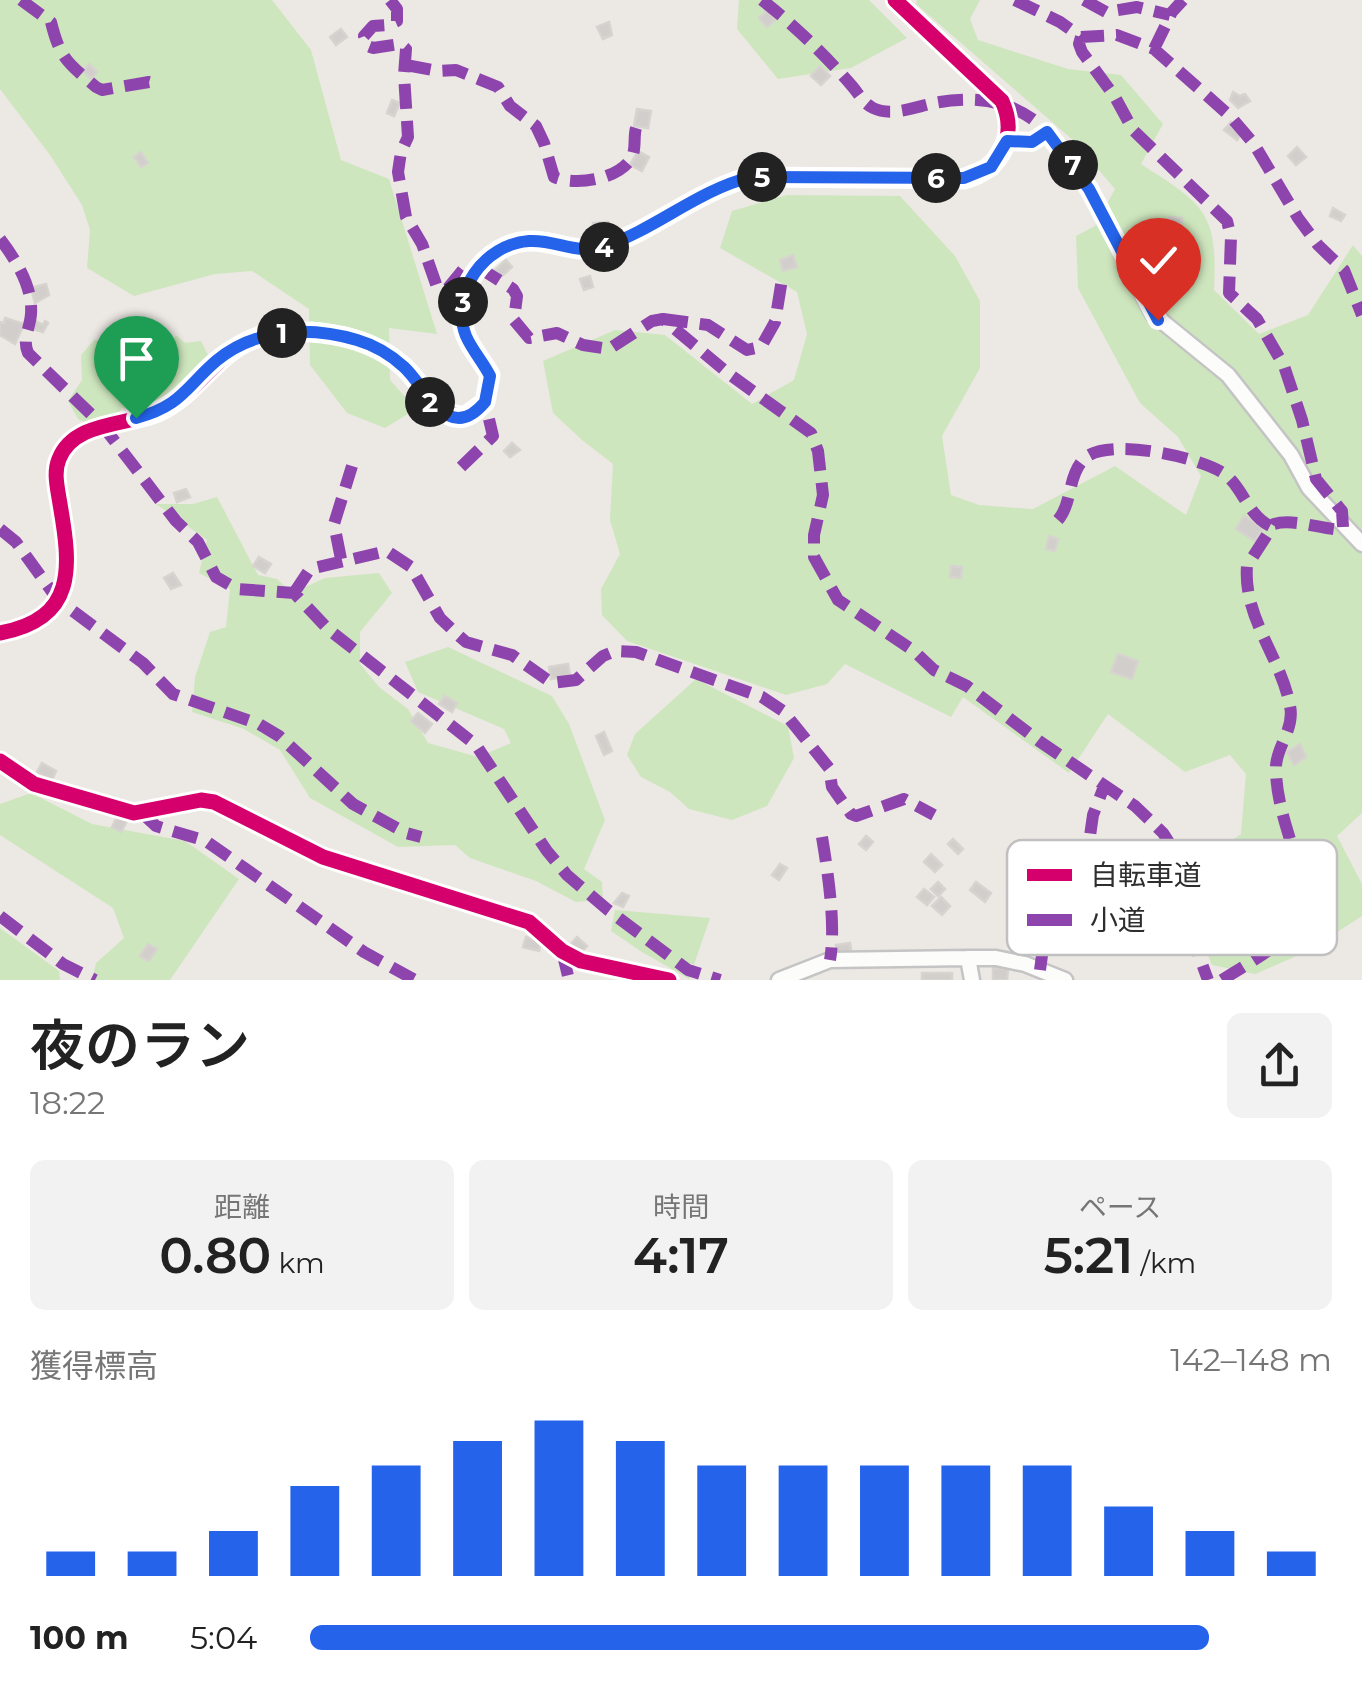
<!DOCTYPE html>
<html lang="ja">
<meta charset="utf-8">
<style>
:root{--surface:#fff;--page:#f2f2f2;--text:#222;--muted:#767676;--accent:#2563eb}
body{margin:0;font-family:Montserrat,"Noto Sans JP",sans-serif;background:var(--page);color:var(--text);height:100vh;display:flex;flex-direction:column;font-size:38px;white-space:nowrap}
*{box-sizing:border-box;margin:0}
p{font-size:32px;color:var(--muted)}
.icon{flex:none;width:55px;height:55px;fill:none;stroke:currentColor;stroke-width:2;stroke-linecap:round;stroke-linejoin:round}
.map{position:relative;height:980px;overflow:hidden}
.drawer{display:flex;flex-direction:column;background:var(--surface);flex:1}
.drawer>*{flex:none}
.pin{position:absolute;display:grid;place-items:center;width:85px;height:85px;color:#fff;margin:-102px -42px;border-radius:50% 50% 50% 0;rotate:-45deg;box-shadow:0 0 10px #0007}
.pin .icon{rotate:45deg}
.km{position:absolute;width:50px;height:50px;margin:-25px;border-radius:50%;background:#222;color:#fff;font-size:28px;line-height:50px;text-align:center}
.round{display:grid;place-items:center;flex:none;width:105px;height:105px;border-radius:15px;background:var(--page)}
.head{display:flex;align-items:center;justify-content:space-between;height:170px;padding:0 30px}
h1{font-size:55px;font-weight:600;line-height:75px}
.figures{display:grid;grid-template-columns:repeat(3,1fr);gap:15px;height:170px;padding:10px 30px}
.figures div{display:grid;align-content:center;border-radius:15px;background:var(--page);text-align:center}
.figures b{font-size:50px;font-weight:600}
.figures small{font-size:28px;font-weight:400}
.figures p{font-size:28px}
.chart{height:280px;padding:20px 30px}
.chart p{display:flex;justify-content:space-between}
.chart svg{width:100%;height:180px;margin-top:10px;stroke:var(--accent);stroke-width:6}
ul{padding:0 30px;list-style:none;font-size:32px}
li{display:grid;grid-template-columns:160px 120px 1fr;align-items:center;height:75px}
li i{height:25px;border-radius:12px;background:var(--accent)}
.map>svg:first-child{display:block}
.green{fill:#cee6be}
.building{fill:#d1cecb;stroke:#d7d4d0;stroke-width:2.5}
.lines{fill:none;stroke-linecap:round;stroke-linejoin:round}
.minor-casing{stroke:#c5c4c5;stroke-width:19}
.minor{stroke:#fcfcfb;stroke-width:14}
.quiet{stroke:#8e44ad;stroke-width:12;stroke-dasharray:25 12;stroke-linecap:butt}
.cycleway-casing{stroke:#fff;stroke-width:21}
.cycleway{stroke:#d6006c;stroke-width:15}
.route-casing{stroke:#fff;stroke-width:20}
.route{stroke:#2563eb;stroke-width:12}
.key{fill:#fff;stroke:#c0c0c0;stroke-width:2.5}
.key-label{font-size:28px;fill:#2e2e2e}
</style>
<div class="map">
<svg width="1362" height="980" viewBox="0 0 1362 980">
<rect width="100%" height="100%" fill="#ece8e4"/>
<!-- green -->
<path class="green" d="M 0,0 L 272,0 L 311,50 L 341,160 L 389,179 L 437,334 L 389,328 L 390,380 L 416,409 L 385,428 L 347,413 L 310,365 L 309,309 L 252,271 L 215,274 L 134,296 L 87,268 L 90,230 L 82,205 L 50,155 L 0,89 Z
M 739,0 L 869,0 L 907,38 L 851,68 L 778,79 L 737,29 Z
M 917,0 L 980,0 L 970,19 L 978,40 L 1068,69 L 1121,75 L 1163,124 L 1141,164 C 1204,205 1218,211 1214,290 L 1259,334 L 1308,315 L 1353,245 L 1362,256 L 1362,813 L 1337,836 L 1362,884 L 1362,916 L 1306,952 L 1255,974 L 1212,965 L 1194,923 L 1187,870 L 1241,834 L 1246,774 L 1230,755 L 1185,772 L 1108,714 L 1069,773 L 963,697 L 951,717 L 845,664 L 827,684 L 786,695 L 627,641 L 602,615 L 601,589 L 620,554 L 610,520 L 613,464 L 582,440 L 553,413 L 543,361 L 615,330 L 665,335 L 752,404 L 794,380 L 807,334 L 797,292 L 720,248 L 732,211 L 787,195 L 900,196 L 955,256 L 980,301 L 980,368 L 942,436 L 951,495 L 979,505 L 1033,509 L 1115,466 L 1186,515 L 1201,476 L 1178,437 L 1140,403 L 1078,288 L 1076,236 L 1095,226 L 1115,189 L 1074,141 L 916,4 Z
M 177,336 L 185,343 L 201,341 L 208,355 L 207,362 L 190,381 L 143,411 L 122,408 L 113,420 L 95,428 L 78,419 L 68,401 L 82,380 L 81,355 L 95,339 C 119,354 137,362 166,356 L 164,341 Z
M 217,497 L 258,575 L 277,579 L 292,593 L 325,578 L 379,573 L 392,593 L 360,632 L 360,664 L 379,687 L 408,709 L 428,743 L 478,757 L 511,743 L 504,729 L 418,692 L 405,662 L 448,647 L 552,696 L 569,724 L 605,820 L 584,869 L 602,882 L 603,900 L 576,902 L 536,881 L 470,858 L 455,845 L 398,847 L 310,798 L 280,750 L 244,729 L 192,712 L 195,677 L 210,632 L 226,627 L 230,589 L 199,573 L 207,540 L 156,504 L 193,504 Z
M 696,679 L 788,726 L 794,758 L 767,806 L 732,820 L 689,809 L 670,792 L 641,777 L 627,755 L 635,734 Z
M 31,793 L 92,824 L 185,841 L 239,879 L 170,980 L 92,980 L 96,963 L 124,938 L 113,908 L 0,835 L 0,804 Z
M 615,910 L 710,918 L 689,979 L 642,952 L 611,931 Z
M 0,928 L 59,971 L 60,980 L 0,980 Z"/>
<!-- building -->
<path class="building" d="M 767,10 L 776,19 L 767,27 L 759,18 Z
M 609,22 L 612,35 L 603,39 L 597,27 Z
M 341,29 L 347,37 L 336,45 L 330,37 Z
M 89,64 L 97,72 L 91,79 L 83,71 Z
M 820,66 L 830,76 L 821,85 L 811,76 Z
M 1233,92 L 1240,96 L 1245,94 L 1250,101 L 1238,108 L 1230,100 Z
M 392,100 L 400,103 L 394,116 L 387,113 Z
M 637,109 L 651,111 L 648,128 L 634,126 Z
M 1231,122 L 1243,132 L 1237,140 L 1224,130 Z
M 1297,147 L 1306,157 L 1296,165 L 1288,156 Z
M 638,151 L 649,157 L 642,171 L 630,165 Z
M 141,152 L 148,163 L 141,167 L 134,157 Z
M 1333,208 L 1345,215 L 1341,221 L 1330,216 Z
M 1169,217 L 1182,218 L 1180,231 L 1168,232 Z
M 608,222 L 609,237 L 594,238 L 593,223 Z
M 793,255 L 797,267 L 783,271 L 780,260 Z
M 506,260 L 512,267 L 501,277 L 495,270 Z
M 590,276 L 593,287 L 584,290 L 580,279 Z
M 46,284 L 49,295 L 35,303 L 31,288 Z
M 454,302 L 460,314 L 451,318 L 446,307 Z
M 5,318 L 24,324 L 15,344 L 0,335 L 0,322 L 4,323 Z
M 36,321 L 43,325 L 45,321 L 48,323 L 43,332 L 32,329 Z
M 512,443 L 520,450 L 510,457 L 504,451 Z
M 186,489 L 190,497 L 177,502 L 174,493 Z
M 1244,516 L 1263,528 L 1255,541 L 1236,529 Z
M 1049,536 L 1058,539 L 1055,551 L 1046,549 Z
M 259,557 L 271,564 L 265,573 L 253,566 Z
M 951,566 L 962,567 L 961,578 L 950,577 Z
M 173,573 L 181,585 L 171,589 L 164,578 Z
M 1118,654 L 1138,661 L 1132,679 L 1111,672 Z
M 568,664 L 570,676 L 551,679 L 549,667 Z
M 445,696 L 457,703 L 452,712 L 439,704 Z
M 418,713 L 432,724 L 425,733 L 411,721 Z
M 604,732 L 612,751 L 604,755 L 596,736 Z
M 1300,744 L 1306,757 L 1294,765 L 1287,752 Z
M 42,763 L 56,771 L 52,780 L 37,772 Z
M 118,815 L 127,821 L 121,832 L 112,827 Z
M 866,836 L 873,842 L 866,850 L 859,844 Z
M 953,839 L 963,849 L 958,854 L 948,844 Z
M 931,854 L 942,865 L 935,872 L 924,862 Z
M 780,864 L 787,868 L 779,880 L 772,875 Z
M 938,882 L 945,889 L 938,896 L 931,889 Z
M 976,882 L 991,893 L 985,902 L 970,890 Z
M 924,889 L 934,897 L 927,905 L 917,897 Z
M 622,893 L 629,896 L 623,907 L 614,903 Z
M 941,897 L 950,906 L 942,915 L 932,906 Z
M 526,937 L 541,942 L 539,951 L 523,947 Z
M 577,937 L 587,946 L 580,954 L 570,945 Z
M 850,943 L 852,955 L 837,957 L 836,945 Z
M 148,944 L 157,949 L 149,961 L 140,956 Z
M 993,968 L 1008,969 L 1007,980 L 993,980 Z
M 922,973 L 952,973 L 952,980 L 922,980 Z"/>
<g class="lines">
<defs>
<path id="minor" d="M 1007,141 L 1032,142 L 1047,132 L 1089,189 L 1153,314 L 1228,375 L 1291,455 L 1309,488 L 1362,544
M 0,633 C 77,619 71,567 60,504 C 58,490 53,473 59,459 C 74,421 126,426 158,412 C 204,391 219,340 276,333 C 320,328 372,337 405,368 C 427,389 431,417 466,416 L 485,402 L 490,375 C 483,362 472,350 466,336 C 450,293 484,243 529,241 C 556,240 577,256 605,246 C 656,229 698,190 751,177 L 964,179 C 1001,169 1018,136 1002,101 L 895,0
M 0,761 L 34,784 L 134,813 L 201,800 L 214,802 L 323,857 L 529,922 L 562,951 L 581,961 L 669,980
M 968,958 L 972,980
M 779,980 L 830,960 L 968,958 L 996,958 L 1025,964 L 1065,980"/>
</defs>
<!-- minor casing -->
<use href="#minor" class="minor-casing"/>
<!-- minor -->
<use href="#minor" class="minor"/>
<!-- quiet -->
<path class="quiet" d="M 21,0 L 51,22 C 60,59 68,63 96,87 L 102,90 L 149,82 L 156,84
M 390,0 L 397,9 L 397,21 L 388,25 L 373,26 L 364,36 L 368,46 L 373,48 L 400,44 L 406,49 L 404,75 L 408,137 L 401,152 L 398,172 L 406,217 L 422,244 L 437,287 L 448,288 L 466,266
M 762,0 C 794,25 825,55 852,86 C 859,94 863,103 873,108 C 891,117 915,107 934,103 C 976,95 1017,100 1047,132
M 1015,0 L 1060,22 L 1081,37 L 1117,35 L 1154,49 L 1230,116 L 1254,144 L 1298,218 L 1318,245 L 1344,270 L 1362,315
M 1084,0 L 1106,12 L 1137,7 L 1170,15
M 1081,37 L 1079,44 L 1082,52 L 1115,97 L 1133,130 L 1227,221 L 1231,237 L 1229,293 L 1257,319 L 1284,366 L 1302,420 L 1316,479 L 1342,511 L 1343,527
M 1154,49 L 1172,12 L 1183,0
M 406,65 L 438,71 L 456,70 L 498,87 L 510,106 L 536,126 L 544,143 L 554,177 C 574,186 616,180 630,160 C 637,151 633,138 636,128
M 0,239 C 16,260 33,287 31,314 C 30,329 22,338 28,353 L 103,426 L 176,521 L 198,542 L 216,577 L 237,589 L 294,593 L 328,629 L 476,745 L 547,851 L 567,875 L 608,910 L 688,970 L 720,980
M 478,267 L 513,289 L 517,296 L 514,320 L 529,338 L 557,333 L 583,345 L 609,349 L 652,321 L 663,319 L 729,374 L 811,433 L 818,451 L 823,495 L 814,535 L 814,557 L 838,600 L 914,651 L 934,670 L 967,686 L 1039,741 L 1135,806 L 1163,833 L 1177,855 L 1192,937 L 1208,980
M 663,319 L 708,325 L 747,350 L 761,347 L 775,322 L 783,273
M 461,467 L 493,436 L 485,402
M 1058,520 C 1073,503 1067,475 1085,458 C 1108,437 1203,457 1226,475 C 1244,490 1248,515 1270,526
M 0,529 L 16,542 L 58,600 L 143,663 L 173,694 L 259,724 L 279,736 L 353,804 L 406,833 L 421,837
M 341,559 L 334,524 L 352,466
M 294,593 L 310,569 L 387,551 L 411,567 L 440,618 L 458,635 L 466,642 L 512,655 L 552,683 L 576,680 L 603,656 L 615,651 L 636,652 L 762,697 L 783,711 L 829,768 L 832,787 L 851,814 L 856,816 L 904,799 L 934,815
M 142,813 L 156,826 L 206,841 L 364,952 L 415,980
M 822,837 C 828,873 836,926 830,960
M 0,916 L 63,964 L 95,980
M 562,951 L 569,980
M 1040,970 L 1047,919 L 1058,906 L 1090,836 L 1093,815 L 1105,784
M 1222,980 C 1248,963 1303,935 1308,903 C 1300,859 1275,811 1276,766 C 1277,745 1295,729 1290,706 C 1281,657 1243,618 1247,566 L 1274,524 C 1294,518 1323,530 1345,530"/>
<defs>
<path id="cycleway" d="M 0,633 C 77,619 71,567 60,504 C 58,490 53,473 59,459 C 74,421 126,426 158,412 C 204,391 219,340 276,333 C 320,328 372,337 405,368 C 427,389 431,417 466,416 L 485,402 L 490,375 C 483,362 472,350 466,336 C 450,293 484,243 529,241 C 556,240 577,256 605,246 C 656,229 698,190 751,177 L 964,179 C 1001,169 1018,136 1002,101 L 895,0
M 0,761 L 34,784 L 134,813 L 201,800 L 214,802 L 323,857 L 529,922 L 562,951 L 581,961 L 669,980"/>
</defs>
<!-- cycleway casing -->
<use href="#cycleway" class="cycleway-casing"/>
<!-- cycleway -->
<use href="#cycleway" class="cycleway"/>
</g>
<g class="lines">
<defs>
<path id="route" d="M 136,418 C 181,406 185,388 216,361 C 255,328 310,326 357,340 C 374,345 391,355 404,367 C 427,388 448,446 485,402 L 490,376 C 483,362 472,350 466,336 C 449,293 484,244 529,241 C 556,239 577,256 605,246 C 656,229 698,190 751,177 L 964,178 L 991,167 L 1007,141 L 1032,142 L 1047,132 L 1089,189 L 1158,320"/>
</defs>
<!-- route casing -->
<use href="#route" class="route-casing"/>
<!-- route -->
<use href="#route" class="route"/>
</g>
<!-- legend -->
<rect x="1007" y="840" width="330" height="115" rx="15" class="key"/>
<rect x="1027" y="869" width="45" height="12" fill="#d6006c"/>
<rect x="1027" y="914" width="45" height="12" fill="#8e44ad"/>
<g class="key-label">
<text x="1090" y="885">自転車道</text>
<text x="1090" y="930">小道</text>
</g>
</svg>
<div class="pin" style="left:136px;top:418px;background:#1e9e55"><svg class="icon" aria-label="arrive" viewBox="0 0 24 24"><path d="M6 21V4h12l-3 4 3 4H6"/></svg></div>
<div class="pin" style="left:1158px;top:320px;background:#d93025"><svg class="icon" aria-label="check" viewBox="0 0 24 24"><path d="M5 12l5 5 9-10"/></svg></div>
<b class="km" style="left:282px;top:333px">1</b>
<b class="km" style="left:430px;top:402px">2</b>
<b class="km" style="left:463px;top:302px">3</b>
<b class="km" style="left:604px;top:247px">4</b>
<b class="km" style="left:762px;top:177px">5</b>
<b class="km" style="left:936px;top:178px">6</b>
<b class="km" style="left:1073px;top:165px">7</b>
</div>
<section class="drawer">
<div class="head"><div><h1>夜のラン</h1><p>18:22</p></div><a class="round"><svg class="icon" aria-label="share" viewBox="0 0 24 24"><path d="M12 15V3M7 8l5-5 5 5M5 13v7h14v-7"/></svg></a></div>
<div class="figures">
<div><p>距離</p><b>0.80<small> km</small></b></div>
<div><p>時間</p><b>4:17</b></div>
<div><p>ペース</p><b>5:21<small> /km</small></b></div>
</div>
<div class="chart"><p><span>獲得標高</span>142–148 m</p>
<svg viewBox="0 0 160 44" preserveAspectRatio="none"><path d="M5 44V38M15 44V38M25 44V33M35 44V22M45 44V17M55 44V11M65 44V6M75 44V11M85 44V17M95 44V17M105 44V17M115 44V17M125 44V17M135 44V27M145 44V33M155 44V38"/></svg>
</div>
<ul>
<li><b>100 m</b>5:04<i style="width:88%"></i></li>
</ul>
</section>
